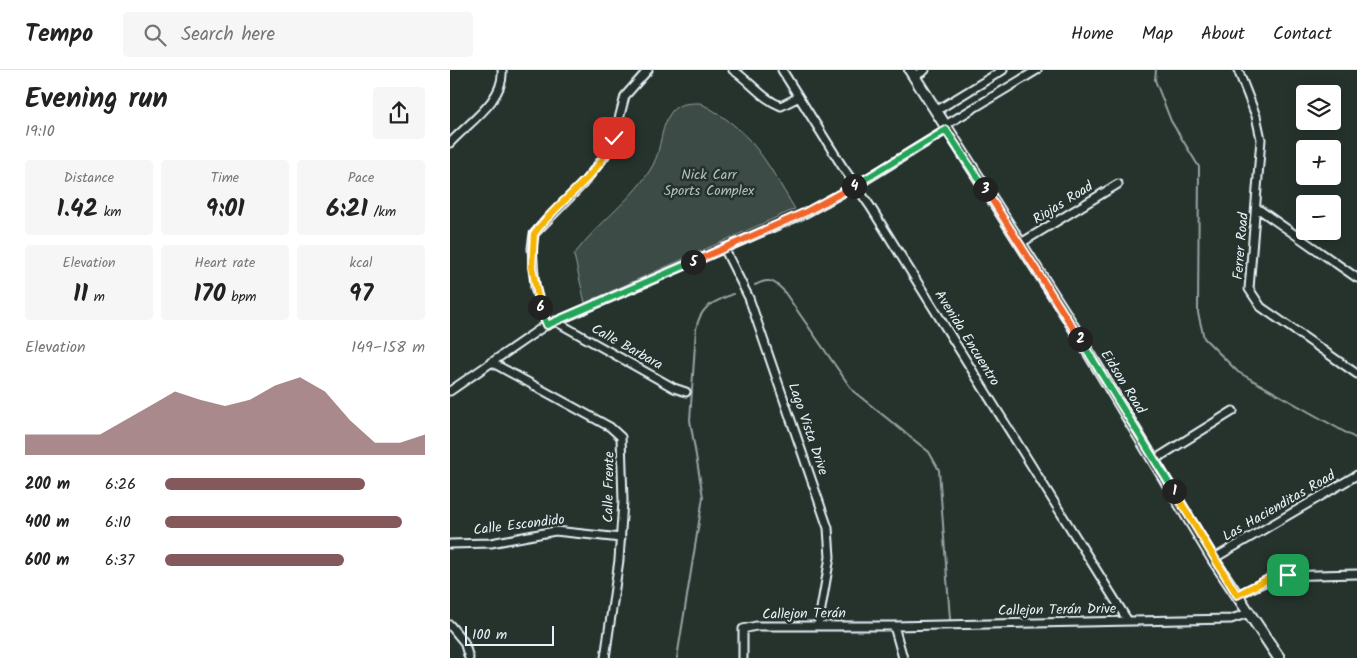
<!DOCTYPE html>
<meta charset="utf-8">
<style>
:root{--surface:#fff;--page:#f6f6f6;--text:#222;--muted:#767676;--line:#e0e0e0;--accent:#85585c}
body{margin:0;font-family:Kalam,sans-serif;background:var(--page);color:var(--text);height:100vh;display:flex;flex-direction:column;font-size:19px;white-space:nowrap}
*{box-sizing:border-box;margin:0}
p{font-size:16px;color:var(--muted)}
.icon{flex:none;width:28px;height:28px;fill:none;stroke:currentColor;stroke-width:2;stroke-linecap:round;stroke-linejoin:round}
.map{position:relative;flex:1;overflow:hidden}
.side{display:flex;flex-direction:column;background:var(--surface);width:450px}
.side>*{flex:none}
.tools{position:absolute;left:846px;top:15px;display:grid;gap:10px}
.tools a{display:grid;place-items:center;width:45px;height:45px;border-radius:5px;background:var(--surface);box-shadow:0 2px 12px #0003;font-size:25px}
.scale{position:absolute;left:15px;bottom:12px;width:89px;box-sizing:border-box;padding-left:5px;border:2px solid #e8f1f8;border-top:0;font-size:14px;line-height:18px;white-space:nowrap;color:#e8f1f8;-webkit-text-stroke:4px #26332d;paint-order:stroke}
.pin{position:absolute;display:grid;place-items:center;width:42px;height:42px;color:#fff;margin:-21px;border-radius:10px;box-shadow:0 2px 8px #0006}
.km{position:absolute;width:25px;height:25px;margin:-12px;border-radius:50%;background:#222;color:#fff;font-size:14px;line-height:25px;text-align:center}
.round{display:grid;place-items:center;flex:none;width:52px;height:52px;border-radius:5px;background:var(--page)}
.summary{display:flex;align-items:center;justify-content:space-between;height:85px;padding:0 25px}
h1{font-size:28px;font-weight:800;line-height:38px}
.stats{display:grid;grid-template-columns:repeat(3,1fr);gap:8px;height:85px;padding:5px 25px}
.stats div{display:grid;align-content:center;border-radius:5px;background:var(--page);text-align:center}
.stats b{font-size:25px;font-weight:800}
.stats small{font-size:14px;font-weight:400}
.stats p{font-size:14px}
.chart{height:140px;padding:10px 25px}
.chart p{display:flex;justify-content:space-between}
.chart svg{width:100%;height:90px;margin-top:5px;fill:var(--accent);opacity:.7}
ul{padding:0 25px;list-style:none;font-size:16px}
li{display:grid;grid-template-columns:80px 60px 1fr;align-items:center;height:38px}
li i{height:12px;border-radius:6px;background:var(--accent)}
header{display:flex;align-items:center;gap:30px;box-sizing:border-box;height:70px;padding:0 25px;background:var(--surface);border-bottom:1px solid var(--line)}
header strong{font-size:24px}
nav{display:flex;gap:28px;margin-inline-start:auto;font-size:18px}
.search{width:350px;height:45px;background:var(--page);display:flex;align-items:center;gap:12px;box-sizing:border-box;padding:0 18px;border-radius:5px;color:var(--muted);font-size:19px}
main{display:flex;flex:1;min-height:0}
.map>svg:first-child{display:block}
.green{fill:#3e4b47;stroke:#939ea0}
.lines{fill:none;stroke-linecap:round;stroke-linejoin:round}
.stream{stroke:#98a3a5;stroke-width:2}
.street-casing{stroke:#e8f1f8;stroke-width:11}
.secondary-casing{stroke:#e8f1f8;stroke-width:14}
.street{stroke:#26332d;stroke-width:7}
.secondary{stroke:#26332d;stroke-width:10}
.split-1-casing{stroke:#fff;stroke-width:10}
.split-2-casing{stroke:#fff;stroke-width:10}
.split-3-casing{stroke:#fff;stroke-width:10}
.split-4-casing{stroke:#fff;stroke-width:10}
.split-5-casing{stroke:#fff;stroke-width:10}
.split-6-casing{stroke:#fff;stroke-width:10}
.split-7-casing{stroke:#fff;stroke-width:10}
.split-1{stroke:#f5b400;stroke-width:6}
.split-2{stroke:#22a559;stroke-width:6}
.split-3{stroke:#f0652b;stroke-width:6}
.split-4{stroke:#22a559;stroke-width:6}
.split-5{stroke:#f0652b;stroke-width:6}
.split-6{stroke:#22a559;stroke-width:6}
.split-7{stroke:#f5b400;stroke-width:6}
.labels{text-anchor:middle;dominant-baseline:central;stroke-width:5;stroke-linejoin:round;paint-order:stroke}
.park-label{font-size:14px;fill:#b5bfc3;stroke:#26332d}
.street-label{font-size:14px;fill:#e8f1f8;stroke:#26332d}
</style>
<header>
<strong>Tempo</strong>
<div class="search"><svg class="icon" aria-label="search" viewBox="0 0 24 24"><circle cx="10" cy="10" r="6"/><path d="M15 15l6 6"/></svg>Search here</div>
<nav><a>Home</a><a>Map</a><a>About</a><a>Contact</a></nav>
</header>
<main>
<section class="side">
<div class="summary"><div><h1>Evening run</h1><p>19:10</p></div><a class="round"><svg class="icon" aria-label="share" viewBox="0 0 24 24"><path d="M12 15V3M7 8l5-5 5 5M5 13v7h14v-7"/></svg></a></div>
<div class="stats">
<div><p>Distance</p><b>1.42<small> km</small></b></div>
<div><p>Time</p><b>9:01</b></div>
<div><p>Pace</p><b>6:21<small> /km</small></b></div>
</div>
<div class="stats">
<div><p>Elevation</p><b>11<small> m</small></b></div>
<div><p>Heart rate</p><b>170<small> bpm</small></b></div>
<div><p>kcal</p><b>97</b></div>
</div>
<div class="chart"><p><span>Elevation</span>149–158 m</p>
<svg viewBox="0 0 160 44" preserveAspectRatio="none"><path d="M0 44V34L10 34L20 34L30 34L40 27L50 20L60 13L70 17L80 20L90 17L100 10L110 6L120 13L130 27L140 38L150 38L160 34V44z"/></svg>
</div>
<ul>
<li><b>200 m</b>6:26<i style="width:77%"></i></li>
<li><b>400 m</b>6:10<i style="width:91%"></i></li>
<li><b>600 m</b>6:37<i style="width:69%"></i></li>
</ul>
</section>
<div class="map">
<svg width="907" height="588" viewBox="0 0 907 588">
<rect width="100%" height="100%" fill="#26332d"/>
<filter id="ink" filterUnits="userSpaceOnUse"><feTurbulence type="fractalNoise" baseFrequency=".02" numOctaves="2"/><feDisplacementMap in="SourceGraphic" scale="10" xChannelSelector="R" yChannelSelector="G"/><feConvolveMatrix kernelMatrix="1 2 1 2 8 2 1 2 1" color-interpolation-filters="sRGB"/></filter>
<g filter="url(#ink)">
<!-- green -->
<path class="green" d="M 250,33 C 302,60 316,91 345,139 L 135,233 L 124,185 C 146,154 185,128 203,95 C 212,78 210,56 222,41 C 228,33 241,33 250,33 Z"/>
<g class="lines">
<!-- stream -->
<path class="stream" d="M 706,0 L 705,10 L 721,51 L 749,97 L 748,243 L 754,268 L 788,302 L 907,369
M 305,215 C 318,208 323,210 333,220 L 403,321 L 479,382 L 489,400 L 500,549
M 227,588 L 253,427 L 240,350 L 246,259 C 251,235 262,233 283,224"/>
<defs>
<path id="street" d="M 283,0 C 300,11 312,29 331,36 L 349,27
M 332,0 L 392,96 L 420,136 L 678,551
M 788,0 L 806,46 L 811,69 L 799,219 L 811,237 L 907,304
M 464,7 L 475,0
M 486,41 L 553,0
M 494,56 L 587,0
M 0,73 C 18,53 55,30 52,0
M 807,138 L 907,208
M 571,173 L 668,114
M 274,178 L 299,228 L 378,458 L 380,487 L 368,556
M 105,251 L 224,318 L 236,322
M 97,255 L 85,218 L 82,178 L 84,164 L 132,115 L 155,86 L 164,68 L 175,26 L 198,0
M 41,292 L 160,357 L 171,367 L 173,431 L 169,490 L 155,588
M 0,321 L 93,257 L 356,143 L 407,115 L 496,60
M 704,390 L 783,341
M 0,474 L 41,473 L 105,461 L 171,468
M 763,489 L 907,405
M 787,525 L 828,506 L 907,504
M 0,555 L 14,572 L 19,588
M 444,556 L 453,588
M 293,588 L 293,559 L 306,556 L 444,556 L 781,549 L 799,543"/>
<path id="secondary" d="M 460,0 L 616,245 L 763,489 L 829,588"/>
</defs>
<!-- street casing -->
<use href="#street" class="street-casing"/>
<!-- secondary casing -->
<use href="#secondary" class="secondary-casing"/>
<!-- street -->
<use href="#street" class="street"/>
<!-- secondary -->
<use href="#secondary" class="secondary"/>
</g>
</g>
<g class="lines" filter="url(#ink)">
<defs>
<path id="split-1" d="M 724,421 L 787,525 L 818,509 L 838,505"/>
<path id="split-2" d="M 630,269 L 724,421"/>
<path id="split-3" d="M 535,119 L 630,269"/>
<path id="split-4" d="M 404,116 L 496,60 L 535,119"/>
<path id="split-5" d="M 243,192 L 356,142 L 404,116"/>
<path id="split-6" d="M 90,237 L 97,255 L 243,192"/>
<path id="split-7" d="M 90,237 L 82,197 L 84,164 C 108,130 148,108 164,68"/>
</defs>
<!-- split-1 casing -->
<use href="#split-1" class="split-1-casing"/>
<!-- split-2 casing -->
<use href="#split-2" class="split-2-casing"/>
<!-- split-3 casing -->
<use href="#split-3" class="split-3-casing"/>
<!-- split-4 casing -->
<use href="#split-4" class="split-4-casing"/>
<!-- split-5 casing -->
<use href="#split-5" class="split-5-casing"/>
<!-- split-6 casing -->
<use href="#split-6" class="split-6-casing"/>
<!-- split-7 casing -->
<use href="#split-7" class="split-7-casing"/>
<!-- split-1 -->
<use href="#split-1" class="split-1"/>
<!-- split-2 -->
<use href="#split-2" class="split-2"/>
<!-- split-3 -->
<use href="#split-3" class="split-3"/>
<!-- split-4 -->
<use href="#split-4" class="split-4"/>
<!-- split-5 -->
<use href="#split-5" class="split-5"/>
<!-- split-6 -->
<use href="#split-6" class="split-6"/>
<!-- split-7 -->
<use href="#split-7" class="split-7"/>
</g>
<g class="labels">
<!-- park labels -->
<g class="park-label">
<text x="259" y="105">Nick Carr<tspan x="259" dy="16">Sports Complex</tspan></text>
</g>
<!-- street labels -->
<g class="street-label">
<text transform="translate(613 133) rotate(-32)">Riojas Road</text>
<text transform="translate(791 176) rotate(-85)">Ferrer Road</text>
<text transform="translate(517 268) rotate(58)">Avenida Encuentro</text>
<text transform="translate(177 277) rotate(29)">Calle Barbara</text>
<text transform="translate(673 312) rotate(58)">Eidson Road</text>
<text transform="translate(358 359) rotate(71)">Lago Vista Drive</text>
<text transform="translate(159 417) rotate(-89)">Calle Frente</text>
<text transform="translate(829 436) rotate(-30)">Las Hacienditas Road</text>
<text transform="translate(69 455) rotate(-7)">Calle Escondido</text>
<text transform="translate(607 540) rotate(-1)">Callejon Terán Drive</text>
<text transform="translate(354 544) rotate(-1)">Callejon Terán</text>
</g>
</g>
</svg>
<div class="tools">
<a><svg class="icon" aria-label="layers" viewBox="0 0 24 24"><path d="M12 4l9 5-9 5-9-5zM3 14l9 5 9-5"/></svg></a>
<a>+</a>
<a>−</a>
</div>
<div class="scale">100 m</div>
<div class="pin" style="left:838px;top:505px;background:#1e9e55"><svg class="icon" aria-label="arrive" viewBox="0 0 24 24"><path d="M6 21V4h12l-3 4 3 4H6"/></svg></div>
<div class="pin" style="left:164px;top:68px;background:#d93025"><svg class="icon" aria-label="check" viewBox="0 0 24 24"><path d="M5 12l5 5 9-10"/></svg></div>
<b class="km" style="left:724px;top:421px">1</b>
<b class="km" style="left:630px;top:269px">2</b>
<b class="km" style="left:535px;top:119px">3</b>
<b class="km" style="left:404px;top:116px">4</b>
<b class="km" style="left:243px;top:192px">5</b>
<b class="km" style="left:90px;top:237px">6</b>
</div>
</main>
